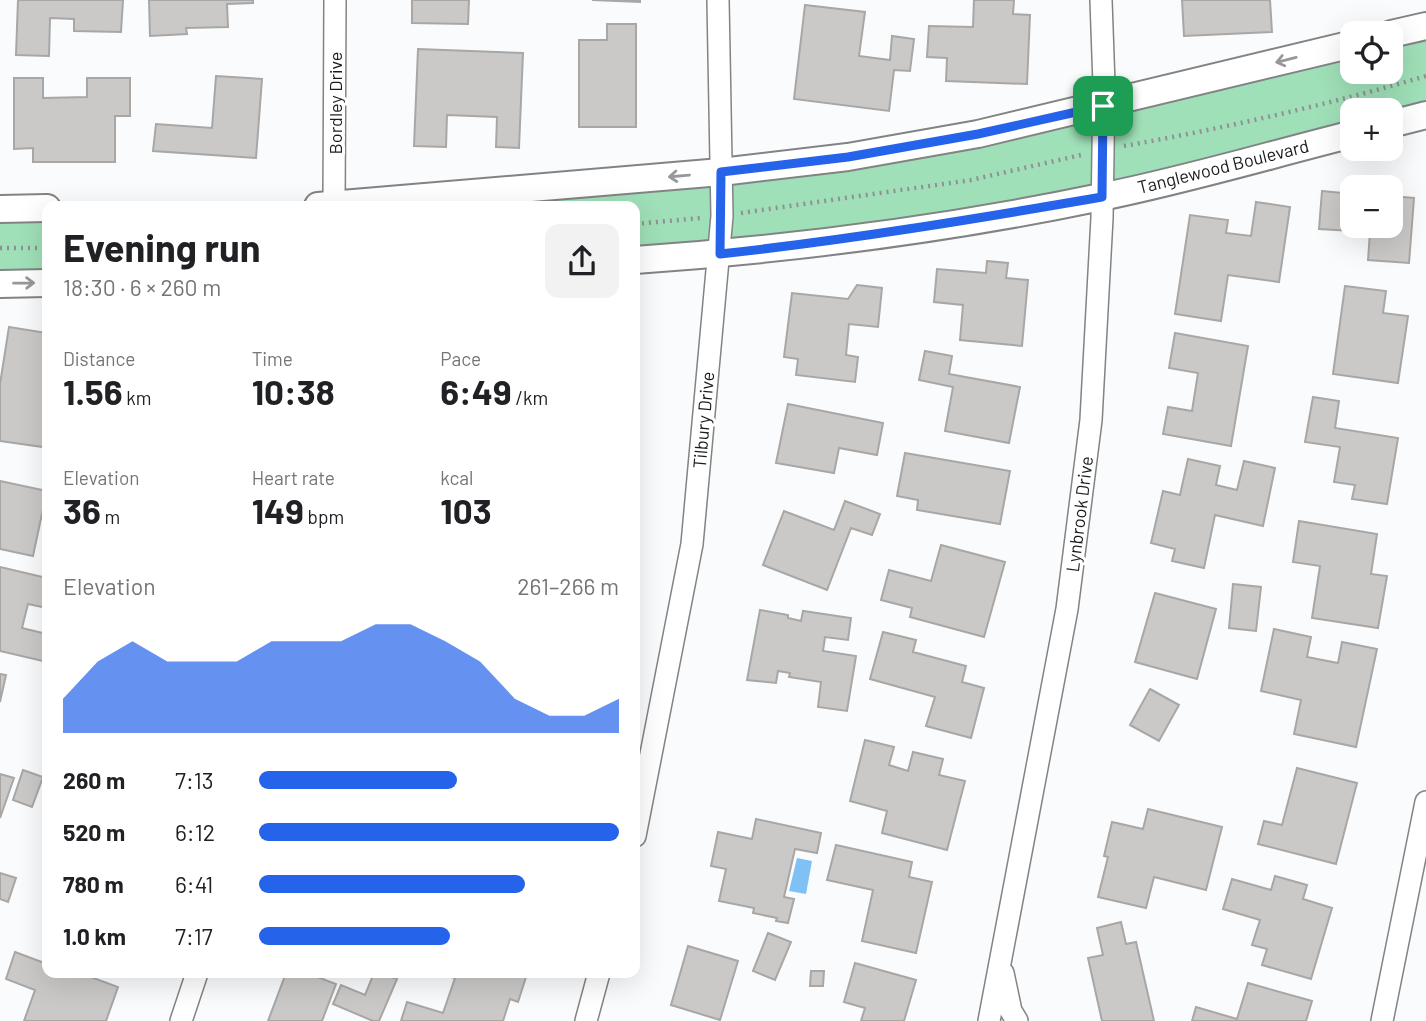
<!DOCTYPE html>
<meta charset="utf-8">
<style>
:root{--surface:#fff;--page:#f2f2f2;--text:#202124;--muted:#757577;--accent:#2563eb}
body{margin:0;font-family:Barlow,sans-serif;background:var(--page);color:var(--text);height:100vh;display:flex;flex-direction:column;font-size:26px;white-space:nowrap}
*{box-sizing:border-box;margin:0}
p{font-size:23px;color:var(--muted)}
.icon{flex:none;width:38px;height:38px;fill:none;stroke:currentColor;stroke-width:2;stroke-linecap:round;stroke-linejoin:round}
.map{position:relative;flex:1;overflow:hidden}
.details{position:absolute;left:42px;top:201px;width:598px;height:777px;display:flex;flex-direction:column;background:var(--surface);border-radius:14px;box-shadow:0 7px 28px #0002}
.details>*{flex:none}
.tools{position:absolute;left:1340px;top:21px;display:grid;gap:14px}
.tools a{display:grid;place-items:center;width:63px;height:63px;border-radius:14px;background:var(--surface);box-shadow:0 7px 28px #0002;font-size:35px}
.pin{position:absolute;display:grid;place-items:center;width:60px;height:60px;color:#fff;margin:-30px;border-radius:14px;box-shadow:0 4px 10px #0006}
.round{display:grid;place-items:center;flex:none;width:74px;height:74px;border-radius:14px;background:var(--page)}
.summary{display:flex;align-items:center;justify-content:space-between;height:119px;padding:0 21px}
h1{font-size:38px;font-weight:700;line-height:52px}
.metrics{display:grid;grid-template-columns:repeat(3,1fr);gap:10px;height:119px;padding:7px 21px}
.metrics div{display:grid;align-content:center}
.metrics b{font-size:35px;font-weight:700}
.metrics small{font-size:19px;font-weight:400}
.metrics p{font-size:19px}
.chart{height:196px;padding:14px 21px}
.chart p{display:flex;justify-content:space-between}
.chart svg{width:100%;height:126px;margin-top:7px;fill:var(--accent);opacity:.7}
ul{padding:0 21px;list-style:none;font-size:23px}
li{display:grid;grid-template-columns:112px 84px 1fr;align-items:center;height:52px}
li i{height:18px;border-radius:9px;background:var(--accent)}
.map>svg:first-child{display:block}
.green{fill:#9fe0b8}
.water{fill:#80c1f5}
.building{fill:#cac9c8;stroke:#a8a7a6;stroke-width:2}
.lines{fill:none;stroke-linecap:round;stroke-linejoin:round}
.minor-casing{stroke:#828384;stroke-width:24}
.tertiary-casing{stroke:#828384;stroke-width:30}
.path{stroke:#909192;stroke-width:4.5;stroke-dasharray:2 5;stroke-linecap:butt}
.minor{stroke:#fff;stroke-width:21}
.tertiary{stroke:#fff;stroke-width:26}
.oneway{stroke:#989898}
.route-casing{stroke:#fff;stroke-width:14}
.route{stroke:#2563eb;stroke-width:9}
.labels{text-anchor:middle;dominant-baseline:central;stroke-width:6;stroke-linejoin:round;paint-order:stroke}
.street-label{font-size:18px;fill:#191a1a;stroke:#fff}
</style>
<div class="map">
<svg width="1426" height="1021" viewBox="0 0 1426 1021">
<rect width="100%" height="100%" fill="#fafbfc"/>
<!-- green -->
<path class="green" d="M 1426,36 L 1426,108 L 1391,117 L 1391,110 L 1353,110 L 1353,127 L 1110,187 L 917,221 L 635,252 L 635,206 L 442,206 L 709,182 L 1353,55 L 1353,72 L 1391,72 L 1391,45 Z
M 0,216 L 47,216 L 47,276 L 0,277 Z"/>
<!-- water -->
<path class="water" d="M 797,858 L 812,861 L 806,894 L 789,891 Z"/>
<!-- building -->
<path class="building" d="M 18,0 L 123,0 L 121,32 L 74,31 L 74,19 L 50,18 L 49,56 L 16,55 Z
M 149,0 L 253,0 L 253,3 L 227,4 L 228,27 L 186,28 L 187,34 L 150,36 Z
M 412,0 L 469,0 L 468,24 L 412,23 Z
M 592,0 L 640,0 L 640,2 Z
M 974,0 L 1014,0 L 1013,14 L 1030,15 L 1027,84 L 946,81 L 947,58 L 927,57 L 929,26 L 973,27 Z
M 1182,0 L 1270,0 L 1272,32 L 1184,36 Z
M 805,5 L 865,12 L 859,56 L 890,60 L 892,36 L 914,39 L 910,71 L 894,70 L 889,111 L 794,99 Z
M 607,24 L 636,24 L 636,127 L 579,127 L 579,40 L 607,40 Z
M 418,49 L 523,53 L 519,148 L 496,147 L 497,117 L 447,115 L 446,147 L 414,146 Z
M 216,76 L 262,79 L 256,158 L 153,151 L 156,124 L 212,128 Z
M 14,78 L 43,78 L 43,98 L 87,97 L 87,78 L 130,78 L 130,116 L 115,116 L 115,162 L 33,162 L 33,148 L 14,149 Z
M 1322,191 L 1353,194 L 1353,226 L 1391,226 L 1391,196 L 1414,198 L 1409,263 L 1368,260 L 1370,232 L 1319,229 Z
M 1256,202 L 1290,207 L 1279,282 L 1228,275 L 1221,321 L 1175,314 L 1190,215 L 1228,220 L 1226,233 L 1251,236 Z
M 987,261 L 1008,263 L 1006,278 L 1028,280 L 1022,346 L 960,340 L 963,305 L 934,302 L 937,269 L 986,273 Z
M 857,285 L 882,288 L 878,327 L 849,324 L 846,355 L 858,357 L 855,382 L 796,375 L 798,359 L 784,357 L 792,293 L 848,299 Z
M 1345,286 L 1386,291 L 1383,313 L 1408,316 L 1398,383 L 1333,374 Z
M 9,327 L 47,333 L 47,417 L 43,447 L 0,441 L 0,384 Z
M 1175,333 L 1248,346 L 1231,446 L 1163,434 L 1168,407 L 1192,411 L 1198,373 L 1169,368 Z
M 925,351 L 952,356 L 949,374 L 1020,387 L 1009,443 L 945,431 L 953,387 L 919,380 Z
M 1313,397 L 1339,401 L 1335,428 L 1398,438 L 1387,504 L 1352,499 L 1355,485 L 1334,482 L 1340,447 L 1305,442 Z
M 788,404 L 883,423 L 877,455 L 839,448 L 834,473 L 776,463 Z
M 905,453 L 1010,471 L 1000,524 L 917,510 L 918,500 L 897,496 Z
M 1188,459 L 1220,466 L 1216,485 L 1237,490 L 1244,461 L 1275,468 L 1263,526 L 1215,515 L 1204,568 L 1172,561 L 1175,549 L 1151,543 L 1163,491 L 1180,495 Z
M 0,481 L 47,491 L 47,510 L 43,509 L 33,556 L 0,549 Z
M 845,501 L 880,514 L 872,535 L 851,528 L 827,590 L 763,565 L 784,511 L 834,530 Z
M 1299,521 L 1377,534 L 1371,574 L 1387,576 L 1378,628 L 1312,618 L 1320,566 L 1293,562 Z
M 941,545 L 1005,562 L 984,637 L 910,617 L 912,608 L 881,600 L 889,570 L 931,581 Z
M 0,567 L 47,578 L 47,608 L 28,604 L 22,628 L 47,634 L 47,662 L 0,651 Z
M 1233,584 L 1261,587 L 1256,631 L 1229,628 Z
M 1155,593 L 1216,609 L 1197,679 L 1135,662 Z
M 760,610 L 788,615 L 788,618 L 801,621 L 803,611 L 851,618 L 848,640 L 825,637 L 823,651 L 856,656 L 847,711 L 818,707 L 821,682 L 789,677 L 790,673 L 778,671 L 776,683 L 747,680 Z
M 1274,629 L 1311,637 L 1307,657 L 1338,663 L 1342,642 L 1377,649 L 1356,747 L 1294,734 L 1301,700 L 1261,691 Z
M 883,632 L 916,640 L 913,652 L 966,666 L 962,682 L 984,688 L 971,738 L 926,726 L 935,697 L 870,679 Z
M 0,674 L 6,675 L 0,702 Z
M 43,677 L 47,677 L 47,717 L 44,717 Z
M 1150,689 L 1179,705 L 1159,741 L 1130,725 Z
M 865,740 L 894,747 L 889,765 L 908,771 L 913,752 L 943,759 L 939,775 L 965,781 L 947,850 L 882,833 L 887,811 L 850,801 Z
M 1297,768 L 1357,783 L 1336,864 L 1258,844 L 1264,821 L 1282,825 Z
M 23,770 L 43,777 L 32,807 L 13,800 Z
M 0,774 L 14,778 L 0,818 Z
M 1148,809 L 1222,827 L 1206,890 L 1154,877 L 1146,908 L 1098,897 L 1108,857 L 1104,856 L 1112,822 L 1143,829 Z
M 756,819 L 821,833 L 817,853 L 795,849 L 784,897 L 794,899 L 788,923 L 776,921 L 777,918 L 753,913 L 754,908 L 719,901 L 726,869 L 711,866 L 718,832 L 752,839 Z
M 836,845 L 912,862 L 909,877 L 932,882 L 916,953 L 862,941 L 873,890 L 827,880 Z
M 0,873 L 16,878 L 8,902 L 0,899 Z
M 1275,876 L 1307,885 L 1303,899 L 1332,908 L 1311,979 L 1262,965 L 1267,949 L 1252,945 L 1260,920 L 1223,909 L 1232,879 L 1271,890 Z
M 1121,922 L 1126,944 L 1136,942 L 1154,1021 L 1102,1021 L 1088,958 L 1103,955 L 1097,928 Z
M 768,933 L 791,942 L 775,980 L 753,971 Z
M 688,946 L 738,961 L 720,1020 L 671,1005 Z
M 15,952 L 47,964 L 47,973 L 71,973 L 79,976 L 80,973 L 118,987 L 106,1021 L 24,1021 L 35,990 L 6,979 Z
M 855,963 L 916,980 L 904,1021 L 861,1021 L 865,1008 L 844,1002 Z
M 811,971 L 824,971 L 823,986 L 810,986 Z
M 286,973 L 307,973 L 336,984 L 322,1021 L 268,1021 Z
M 374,973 L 381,973 L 397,979 L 379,1021 L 373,1021 L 333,1004 L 341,985 L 365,995 Z
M 446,973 L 524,973 L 527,974 L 518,1002 L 510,999 L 503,1021 L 401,1021 L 407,1002 L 443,1013 L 455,978 L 445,975 Z
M 1248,983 L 1312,1001 L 1306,1021 L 1192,1021 L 1196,1007 L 1237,1019 Z"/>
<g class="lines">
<defs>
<path id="minor" d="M 334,206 L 335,0
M 635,836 L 692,544 L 722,216 L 718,0
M 1003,973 L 1011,1011 L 1017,1021
M 181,1021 L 197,973
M 586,1021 L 599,973
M 989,1021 L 1067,609 L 1091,420 L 1102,218 L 1104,85 L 1101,0
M 1382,1021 L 1426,802"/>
<path id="tertiary" d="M 1391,34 L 1426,26
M 1391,124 L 1426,115
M 318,206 L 721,172 L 848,157 L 978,134 L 1353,44
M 0,209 L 47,208
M 635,260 C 791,249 948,229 1101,197 C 1186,180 1269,155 1353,134
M 0,284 L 47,283"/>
</defs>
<!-- minor casing -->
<use href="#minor" class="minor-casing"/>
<!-- tertiary casing -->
<use href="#tertiary" class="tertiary-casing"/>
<!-- path -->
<path class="path" d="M 1124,146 C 1225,128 1327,105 1426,76
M 741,213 L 971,180 L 1081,155
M 635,224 L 701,218
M 0,248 L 47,248"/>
<!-- minor -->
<use href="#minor" class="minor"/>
<!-- tertiary -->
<use href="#tertiary" class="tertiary"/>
</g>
<!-- one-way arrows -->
<defs><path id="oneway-shaft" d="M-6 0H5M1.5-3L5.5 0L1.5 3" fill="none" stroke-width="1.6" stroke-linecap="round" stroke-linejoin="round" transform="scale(1.75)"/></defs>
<g class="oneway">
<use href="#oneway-shaft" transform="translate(1286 60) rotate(166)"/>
<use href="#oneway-shaft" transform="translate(679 176) rotate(175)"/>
<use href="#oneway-shaft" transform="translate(24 283) rotate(-1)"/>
</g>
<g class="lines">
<defs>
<path id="route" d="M 1103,106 L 1102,197 C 975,219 848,240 720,254 L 721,172 L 848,157 L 978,134 Z"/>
</defs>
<!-- route casing -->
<use href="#route" class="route-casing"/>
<!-- route -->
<use href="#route" class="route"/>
</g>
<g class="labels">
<!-- street labels -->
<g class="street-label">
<text transform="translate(335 103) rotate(-90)">Bordley Drive</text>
<text transform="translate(1223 166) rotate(-14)">Tanglewood Boulevard</text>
<text transform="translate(703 420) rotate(-85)">Tilbury Drive</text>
<text transform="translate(1079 514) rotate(-83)">Lynbrook Drive</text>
</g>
</g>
</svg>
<div class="tools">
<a><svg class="icon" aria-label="locate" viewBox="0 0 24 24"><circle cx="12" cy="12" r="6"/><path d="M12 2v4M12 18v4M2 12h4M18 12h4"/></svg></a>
<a>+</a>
<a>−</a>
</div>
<div class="pin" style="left:1103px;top:106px;background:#1e9e55"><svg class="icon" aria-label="arrive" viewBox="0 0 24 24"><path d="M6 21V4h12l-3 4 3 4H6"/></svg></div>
<section class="details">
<div class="summary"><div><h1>Evening run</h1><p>18:30 · 6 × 260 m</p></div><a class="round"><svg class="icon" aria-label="share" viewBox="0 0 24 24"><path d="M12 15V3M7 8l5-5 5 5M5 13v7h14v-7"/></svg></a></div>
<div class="metrics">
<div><p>Distance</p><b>1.56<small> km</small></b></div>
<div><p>Time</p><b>10:38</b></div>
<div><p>Pace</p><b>6:49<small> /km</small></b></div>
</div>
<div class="metrics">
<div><p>Elevation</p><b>36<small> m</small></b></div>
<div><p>Heart rate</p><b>149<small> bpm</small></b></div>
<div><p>kcal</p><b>103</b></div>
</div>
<div class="chart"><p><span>Elevation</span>261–266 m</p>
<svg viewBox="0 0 160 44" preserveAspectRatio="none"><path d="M0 44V32L10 19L20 12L30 19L40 19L50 19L60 12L70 12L80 12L90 6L100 6L110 12L120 19L130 32L140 38L150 38L160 32V44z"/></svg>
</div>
<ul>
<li><b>260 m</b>7:13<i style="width:55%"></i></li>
<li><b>520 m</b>6:12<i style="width:100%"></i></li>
<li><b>780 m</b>6:41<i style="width:74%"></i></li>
<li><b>1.0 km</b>7:17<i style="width:53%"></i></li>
</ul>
</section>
</div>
